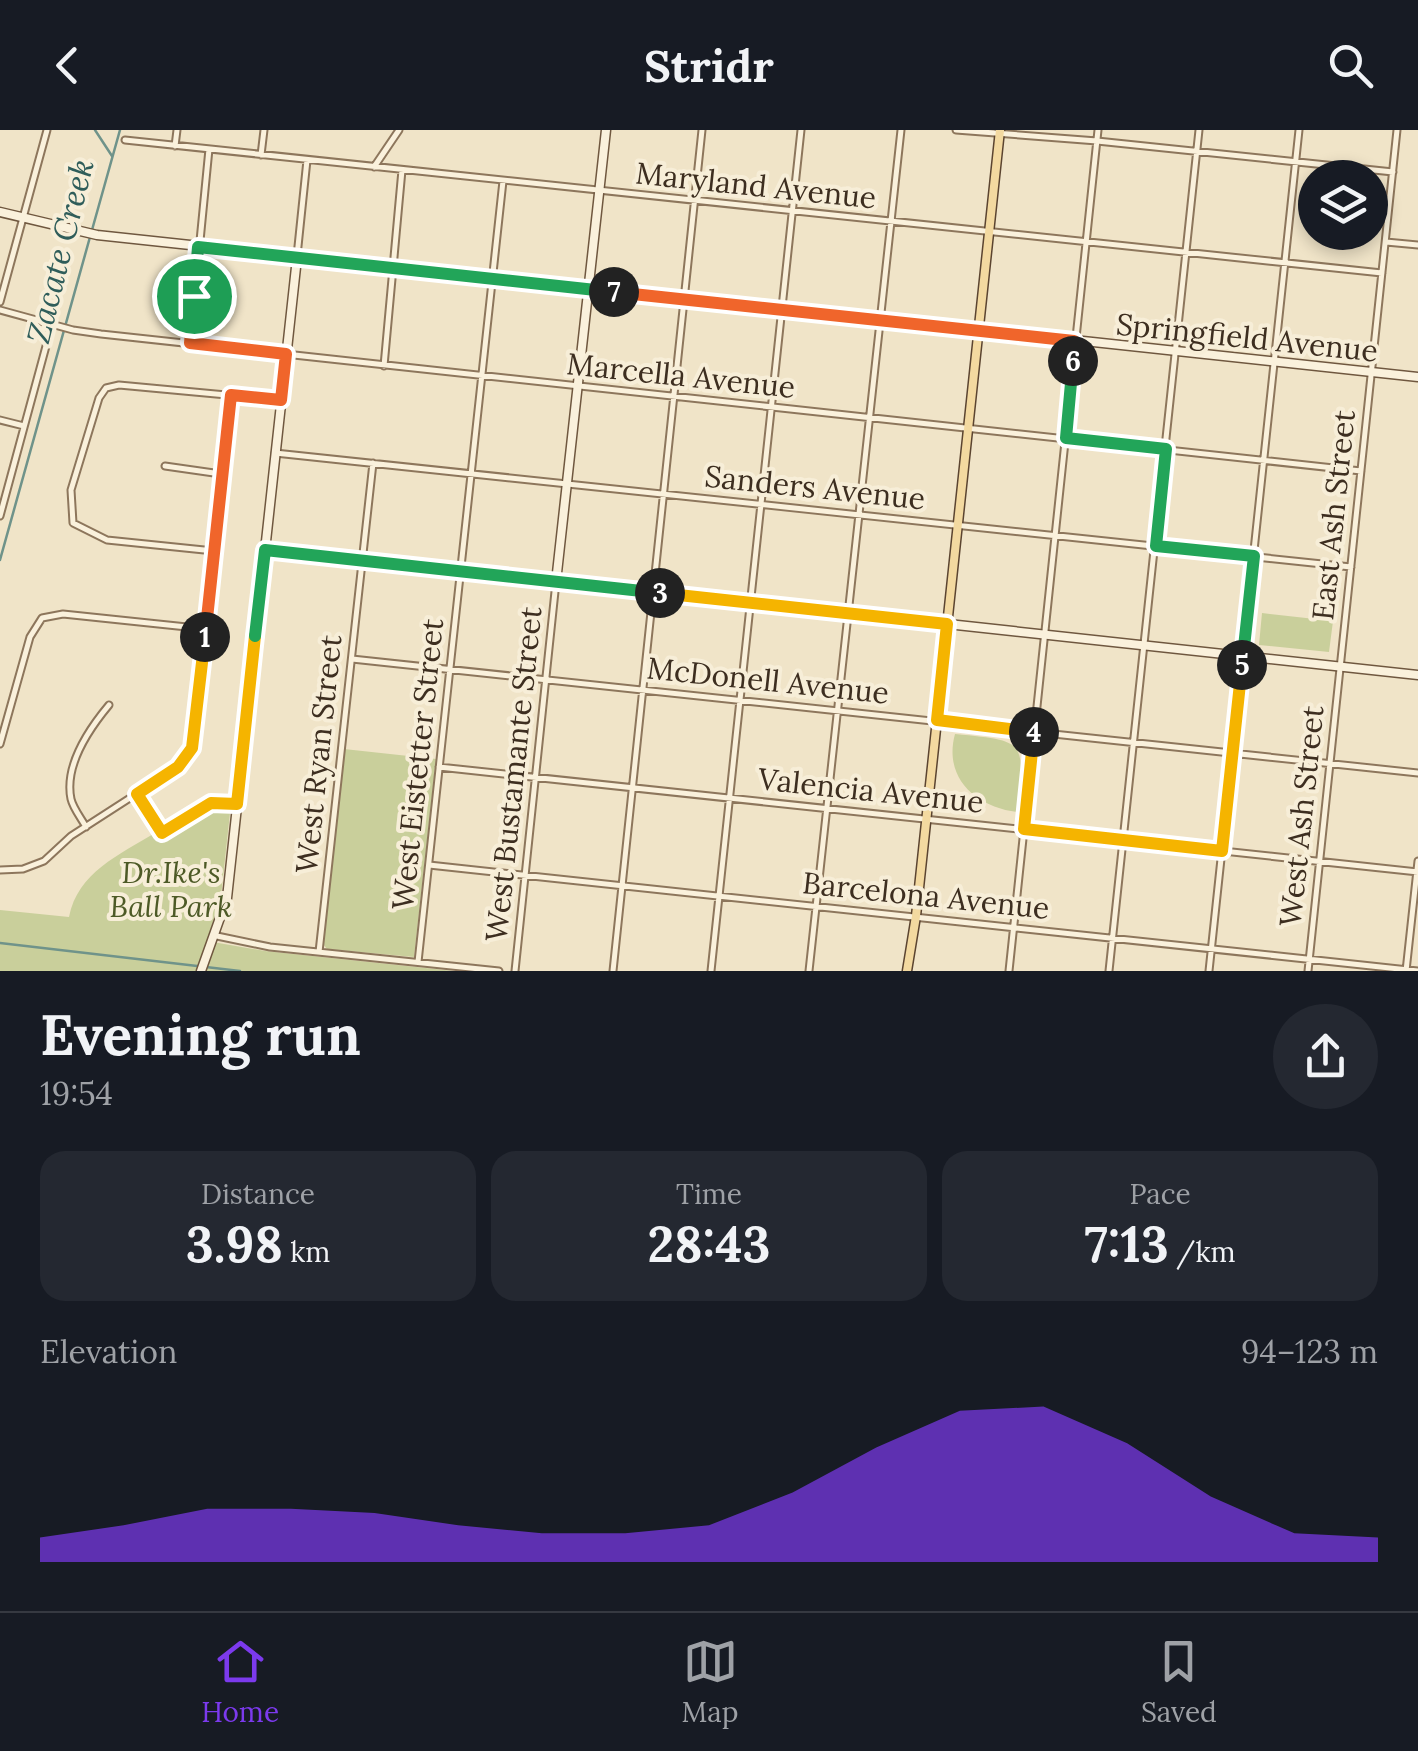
<!DOCTYPE html>
<meta charset="utf-8">
<style>
:root{--surface:#171b24;--page:#242831;--text:#f1f3f6;--muted:#9ea1a6;--line:#363941;--accent:#7c3aed}
body{margin:0;font-family:Lora,serif;background:var(--page);color:var(--text);height:100vh;display:flex;flex-direction:column;font-size:38px;white-space:nowrap}
*{box-sizing:border-box;margin:0}
p{font-size:32px;color:var(--muted)}
.icon{flex:none;width:55px;height:55px;fill:none;stroke:currentColor;stroke-width:2;stroke-linecap:round;stroke-linejoin:round}
.map{position:relative;height:841px;overflow:hidden}
.panel{display:flex;flex-direction:column;background:var(--surface);flex:1}
.panel>*{flex:none}
.controls{position:absolute;left:1298px;top:30px;display:grid;gap:20px}
.controls a{display:grid;place-items:center;width:90px;height:90px;border-radius:50%;background:var(--surface);box-shadow:0 5px 15px #0003;font-size:50px}
.pin{position:absolute;display:grid;place-items:center;width:85px;height:85px;color:#fff;margin:-42px;border:5px solid #fff;border-radius:50%;box-shadow:0 2px 10px #0007}
.km{position:absolute;width:50px;height:50px;margin:-25px;border-radius:50%;background:#222;color:#fff;font-size:28px;line-height:50px;text-align:center}
.round{display:grid;place-items:center;flex:none;width:105px;height:105px;border-radius:52px;background:var(--page)}
.summary{display:flex;align-items:center;justify-content:space-between;height:170px;padding:0 40px}
h1{font-size:55px;font-weight:700;line-height:75px}
.stats{display:grid;grid-template-columns:repeat(3,1fr);gap:15px;height:170px;padding:10px 40px}
.stats div{display:grid;align-content:center;border-radius:25px;background:var(--page);text-align:center}
.stats b{font-size:50px;font-weight:700}
.stats small{font-size:28px;font-weight:400}
.stats p{font-size:28px}
.chart{height:280px;padding:20px 40px}
.chart p{display:flex;justify-content:space-between}
.chart svg{width:100%;height:180px;margin-top:10px;fill:var(--accent);opacity:.7}
header{display:flex;justify-content:space-between;align-items:center;height:130px;padding:0 40px;background:var(--surface);font-size:45px;font-weight:700}
.tabs{display:flex;justify-content:space-around;align-items:center;height:140px;border-top:2px solid var(--line);background:var(--surface);font-size:28px;color:var(--muted)}
.tabs a{display:grid;justify-items:center;gap:5px}
.tabs .current{color:var(--accent)}
.map>svg:first-child{display:block}
.green{fill:#c9cf9b}
.lines{fill:none;stroke-linecap:round;stroke-linejoin:round}
.stream{stroke:#6f938a;stroke-width:2.5}
.street-casing{stroke:#8d765c;stroke-width:9}
.secondary-casing{stroke:#6f573f;stroke-width:11}
.primary-casing{stroke:#5b4430;stroke-width:11}
.street{stroke:#faf1dc;stroke-width:5}
.secondary{stroke:#faf1dc;stroke-width:8}
.primary{stroke:#f3d9a0;stroke-width:8}
.split-1-casing{stroke:#fff;stroke-width:20}
.split-2-casing{stroke:#fff;stroke-width:20}
.split-3-casing{stroke:#fff;stroke-width:20}
.split-4-casing{stroke:#fff;stroke-width:20}
.split-5-casing{stroke:#fff;stroke-width:20}
.split-6-casing{stroke:#fff;stroke-width:20}
.split-7-casing{stroke:#fff;stroke-width:20}
.split-8-casing{stroke:#fff;stroke-width:20}
.split-1{stroke:#f0652b;stroke-width:12}
.split-2{stroke:#f5b400;stroke-width:12}
.split-3{stroke:#22a559;stroke-width:12}
.split-4{stroke:#f5b400;stroke-width:12}
.split-5{stroke:#f5b400;stroke-width:12}
.split-6{stroke:#22a559;stroke-width:12}
.split-7{stroke:#f0652b;stroke-width:12}
.split-8{stroke:#22a559;stroke-width:12}
.labels{text-anchor:middle;dominant-baseline:central;stroke-width:8;stroke-linejoin:round;paint-order:stroke}
.street-label{font-size:30px;fill:#3d2e20;stroke:#f7eed8}
.park-label{font-size:30px;font-style:italic;fill:#4d5a26;stroke:#f7eed8}
.water-label{font-size:32px;font-style:italic;fill:#2f5d5a;stroke:#f7eed8}
</style>
<header><svg class="icon" aria-label="back" viewBox="0 0 24 24"><path d="M15 5l-7 7 7 7"/></svg>Stridr<svg class="icon" aria-label="search" viewBox="0 0 24 24"><circle cx="10" cy="10" r="6"/><path d="M15 15l6 6"/></svg></header>
<div class="map">
<svg width="1418" height="841" viewBox="0 0 1418 841">
<rect width="100%" height="100%" fill="#f0e4c8"/>
<!-- green -->
<path class="green" d="M 1262,483 L 1333,491 L 1329,522 L 1259,515 Z
M 955,604 C 1027,611 1025,610 1017,682 C 976,677 943,648 955,604 Z
M 344,619 L 436,629 L 414,827 L 327,819 L 323,814 Z
M 218,677 L 227,678 L 230,683 L 221,766 L 207,811 L 265,821 L 454,841 L 0,841 L 0,780 L 69,787 C 78,742 119,725 155,703 L 160,710 L 208,679 Z"/>
<g class="lines">
<!-- stream -->
<path class="stream" d="M 95,0 L 112,26
M 92,100 L 120,0
M 0,430 L 90,107
M 0,813 L 240,841"/>
<defs>
<path id="street" d="M 956,0 L 1097,11 L 1393,42
M 125,10 L 1382,143
M 175,16 L 177,0
M 261,25 L 264,0
M 374,37 L 399,0
M 1386,112 L 1418,115
M 297,126 L 307,30
M 0,172 L 47,0
M 0,180 L 73,200 L 101,204 L 1361,341
M 190,213 L 209,19
M 384,236 L 402,40
M 0,290 L 24,296
M 275,323 L 1351,437
M 165,336 L 221,344
M 0,386 L 52,194
M 214,421 L 107,410 L 73,393 L 71,360 L 99,268 L 106,258 L 119,255 L 281,270
M 352,529 L 1418,643
M 0,614 L 30,507 L 42,488 L 63,484 L 206,499
M 439,637 L 1418,742
M 137,664 L 162,703 L 211,673 L 237,674
M 86,697 C 81,688 73,678 71,669 C 64,635 89,599 109,575
M 429,735 L 1418,841
M 0,740 L 23,739 L 44,731 L 71,706 L 178,637 L 192,618 L 231,265
M 217,806 L 270,817 L 499,841
M 319,822 L 373,333
M 418,832 L 503,51
M 515,841 L 556,452
M 613,841 L 702,0
M 711,841 L 801,0
M 809,841 L 901,0
M 1009,841 L 1098,0
M 1109,841 L 1199,0
M 1209,841 L 1299,0
M 1308,841 L 1397,0
M 1406,841 L 1418,731"/>
<path id="secondary" d="M 0,82 L 97,105 L 1418,247
M 265,420 L 1418,545
M 556,452 L 606,0
M 201,841 L 227,768 L 297,128"/>
<path id="primary" d="M 907,841 L 916,786 L 1000,0"/>
</defs>
<!-- street casing -->
<use href="#street" class="street-casing"/>
<!-- secondary casing -->
<use href="#secondary" class="secondary-casing"/>
<!-- primary casing -->
<use href="#primary" class="primary-casing"/>
<!-- street -->
<use href="#street" class="street"/>
<!-- secondary -->
<use href="#secondary" class="secondary"/>
<!-- primary -->
<use href="#primary" class="primary"/>
</g>
<g class="lines">
<defs>
<path id="split-1" d="M 194,166 L 190,213 L 286,224 L 281,270 L 231,265 L 205,507"/>
<path id="split-2" d="M 205,507 L 192,618 L 178,637 L 137,664 L 162,703 L 211,673 L 237,674 L 255,506"/>
<path id="split-3" d="M 255,506 L 265,420 L 660,463"/>
<path id="split-4" d="M 660,463 L 947,494 L 937,590 L 1034,602"/>
<path id="split-5" d="M 1034,602 L 1024,699 L 1222,721 L 1242,535"/>
<path id="split-6" d="M 1073,231 L 1066,308 L 1166,319 L 1156,416 L 1254,426 L 1242,535"/>
<path id="split-7" d="M 614,162 L 1074,211 L 1073,231"/>
<path id="split-8" d="M 194,166 L 198,117 L 614,162"/>
</defs>
<!-- split-1 casing -->
<use href="#split-1" class="split-1-casing"/>
<!-- split-2 casing -->
<use href="#split-2" class="split-2-casing"/>
<!-- split-3 casing -->
<use href="#split-3" class="split-3-casing"/>
<!-- split-4 casing -->
<use href="#split-4" class="split-4-casing"/>
<!-- split-5 casing -->
<use href="#split-5" class="split-5-casing"/>
<!-- split-6 casing -->
<use href="#split-6" class="split-6-casing"/>
<!-- split-7 casing -->
<use href="#split-7" class="split-7-casing"/>
<!-- split-8 casing -->
<use href="#split-8" class="split-8-casing"/>
<!-- split-1 -->
<use href="#split-1" class="split-1"/>
<!-- split-2 -->
<use href="#split-2" class="split-2"/>
<!-- split-3 -->
<use href="#split-3" class="split-3"/>
<!-- split-4 -->
<use href="#split-4" class="split-4"/>
<!-- split-5 -->
<use href="#split-5" class="split-5"/>
<!-- split-6 -->
<use href="#split-6" class="split-6"/>
<!-- split-7 -->
<use href="#split-7" class="split-7"/>
<!-- split-8 -->
<use href="#split-8" class="split-8"/>
</g>
<g class="labels">
<!-- street labels -->
<g class="street-label">
<text transform="translate(756 55) rotate(6)">Maryland Avenue</text>
<text transform="translate(1247 207) rotate(6)">Springfield Avenue</text>
<text transform="translate(681 245) rotate(6)">Marcella Avenue</text>
<text transform="translate(815 357) rotate(6)">Sanders Avenue</text>
<text transform="translate(1333 385) rotate(-84)">East Ash Street</text>
<text transform="translate(768 550) rotate(6)">McDonell Avenue</text>
<text transform="translate(318 624) rotate(-84)">West Ryan Street</text>
<text transform="translate(417 634) rotate(-84)">West Eistetter Street</text>
<text transform="translate(513 644) rotate(-84)">West Bustamante Street</text>
<text transform="translate(871 660) rotate(6)">Valencia Avenue</text>
<text transform="translate(1301 686) rotate(-84)">West Ash Street</text>
<text transform="translate(926 765) rotate(6)">Barcelona Avenue</text>
</g>
<!-- park labels -->
<g class="park-label">
<text x="171" y="742">Dr.Ike's<tspan x="171" dy="34">Ball Park</tspan></text>
</g>
<!-- water labels -->
<g class="water-label">
<text transform="translate(60 121) rotate(-76)">Zacate Creek</text>
</g>
</g>
</svg>
<div class="controls">
<a><svg class="icon" aria-label="layers" viewBox="0 0 24 24"><path d="M12 4l9 5-9 5-9-5zM3 14l9 5 9-5"/></svg></a>
</div>
<div class="pin" style="left:194px;top:166px;background:#1e9e55"><svg class="icon" aria-label="arrive" viewBox="0 0 24 24"><path d="M6 21V4h12l-3 4 3 4H6"/></svg></div>
<b class="km" style="left:205px;top:507px">1</b>
<b class="km" style="left:660px;top:463px">3</b>
<b class="km" style="left:1034px;top:602px">4</b>
<b class="km" style="left:1242px;top:535px">5</b>
<b class="km" style="left:1073px;top:231px">6</b>
<b class="km" style="left:614px;top:162px">7</b>
</div>
<section class="panel">
<div class="summary"><div><h1>Evening run</h1><p>19:54</p></div><a class="round"><svg class="icon" aria-label="share" viewBox="0 0 24 24"><path d="M12 15V3M7 8l5-5 5 5M5 13v7h14v-7"/></svg></a></div>
<div class="stats">
<div><p>Distance</p><b>3.98<small> km</small></b></div>
<div><p>Time</p><b>28:43</b></div>
<div><p>Pace</p><b>7:13<small> /km</small></b></div>
</div>
<div class="chart"><p><span>Elevation</span>94–123 m</p>
<svg viewBox="0 0 160 44" preserveAspectRatio="none"><path d="M0 44V38L10 35L20 31L30 31L40 32L50 35L60 37L70 37L80 35L90 27L100 16L110 7L120 6L130 15L140 28L150 37L160 38V44z"/></svg>
</div>
</section>
<nav class="tabs">
<a class="current"><svg class="icon" aria-label="home" viewBox="0 0 24 24"><path d="M3 11l9-7 9 7M6 9v11h12V9"/></svg>Home</a>
<a><svg class="icon" aria-label="map" viewBox="0 0 24 24"><path d="M3 6l6-2 6 2 6-2v14l-6 2-6-2-6 2zM9 4v14M15 6v14"/></svg>Map</a>
<a><svg class="icon" aria-label="saved" viewBox="0 0 24 24"><path d="M7 4h10v16l-5-4-5 4z"/></svg>Saved</a>
</nav>
